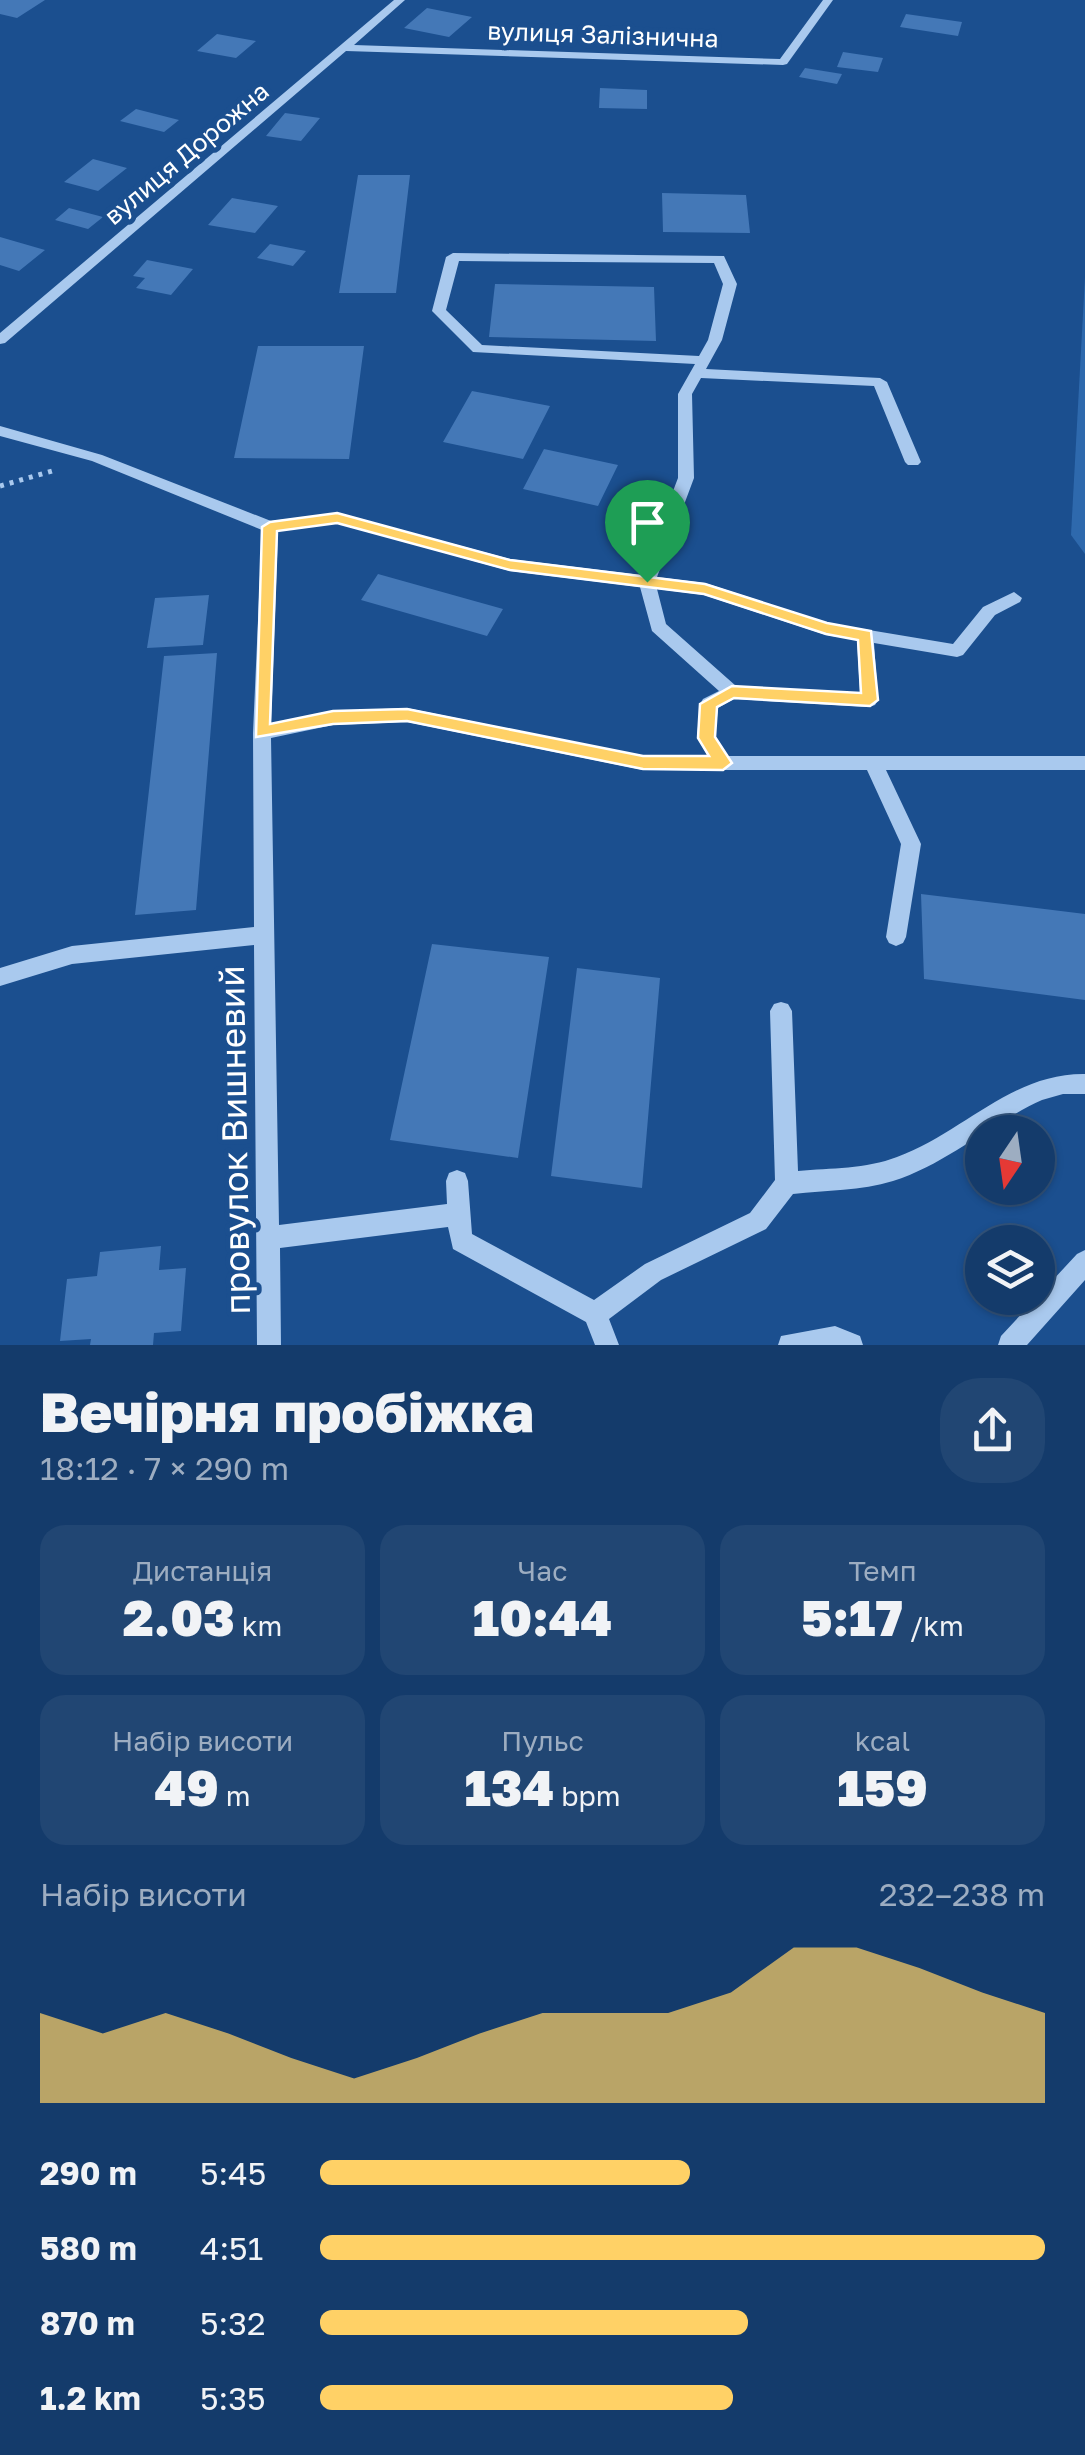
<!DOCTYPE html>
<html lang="uk">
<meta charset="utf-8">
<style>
:root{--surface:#143b6b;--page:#214673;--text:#f1f3f6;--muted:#9dadc1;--line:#33557e;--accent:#ffd166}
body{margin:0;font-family:"Golos Text",sans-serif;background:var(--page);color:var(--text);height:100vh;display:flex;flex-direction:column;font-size:38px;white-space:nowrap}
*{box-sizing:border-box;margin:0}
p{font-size:32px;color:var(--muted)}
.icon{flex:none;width:55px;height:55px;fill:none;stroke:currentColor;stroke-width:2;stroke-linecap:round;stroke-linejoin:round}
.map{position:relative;height:1345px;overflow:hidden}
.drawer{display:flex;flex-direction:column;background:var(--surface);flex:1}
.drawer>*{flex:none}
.needle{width:65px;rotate:193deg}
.buttons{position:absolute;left:965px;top:1115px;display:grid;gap:20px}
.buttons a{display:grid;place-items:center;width:90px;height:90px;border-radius:50%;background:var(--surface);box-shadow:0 2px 8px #0004,0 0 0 2px var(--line);font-size:50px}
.pin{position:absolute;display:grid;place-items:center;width:85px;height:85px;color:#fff;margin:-102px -42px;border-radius:50% 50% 50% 0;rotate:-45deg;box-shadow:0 0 10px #0007}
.pin .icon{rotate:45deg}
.round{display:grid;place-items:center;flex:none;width:105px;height:105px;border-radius:40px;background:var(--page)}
.head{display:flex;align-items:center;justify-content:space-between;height:170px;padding:0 40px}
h1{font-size:55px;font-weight:800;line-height:75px}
.figures{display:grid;grid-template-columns:repeat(3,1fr);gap:15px;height:170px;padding:10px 40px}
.figures div{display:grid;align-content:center;border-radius:25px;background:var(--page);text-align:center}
.figures b{font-size:50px;font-weight:800}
.figures small{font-size:28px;font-weight:400}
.figures p{font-size:28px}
.chart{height:280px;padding:20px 40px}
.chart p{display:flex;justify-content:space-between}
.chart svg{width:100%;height:180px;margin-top:10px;fill:var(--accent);opacity:.7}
ul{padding:0 40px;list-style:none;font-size:32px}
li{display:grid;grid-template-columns:160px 120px 1fr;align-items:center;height:75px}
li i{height:25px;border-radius:12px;background:var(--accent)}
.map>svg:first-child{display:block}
.green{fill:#2e69ad}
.building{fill:#4478b7}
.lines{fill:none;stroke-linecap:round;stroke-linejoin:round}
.path{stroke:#a9c9ee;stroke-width:5;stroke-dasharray:4 6;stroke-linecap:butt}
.minor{fill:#a9c9ee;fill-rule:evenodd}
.route{fill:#ffd166;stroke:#fff;stroke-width:2.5;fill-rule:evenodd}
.labels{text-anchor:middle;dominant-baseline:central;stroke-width:10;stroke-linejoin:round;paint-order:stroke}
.far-street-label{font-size:25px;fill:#fff;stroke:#1b4f8f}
.near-street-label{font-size:35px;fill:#fff;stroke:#1b4f8f}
</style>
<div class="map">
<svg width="1085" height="1345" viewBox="0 0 1085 1345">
<rect width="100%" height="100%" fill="#1b4f8f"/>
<!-- green -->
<path class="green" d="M 1085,277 L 1085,554 L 1071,535 Z"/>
<!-- building -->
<path class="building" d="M 0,0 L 45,0 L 17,18 L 0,14 Z
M 427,8 L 472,17 L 449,37 L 404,28 Z
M 906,14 L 962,22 L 958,36 L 900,27 Z
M 217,34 L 256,41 L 236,58 L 197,51 Z
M 843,52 L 883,58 L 878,72 L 837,67 Z
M 805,68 L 842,74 L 837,84 L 799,77 Z
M 600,88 L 647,90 L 647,109 L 599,108 Z
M 136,109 L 179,120 L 164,132 L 120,121 Z
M 285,113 L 320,118 L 301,141 L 266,136 Z
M 93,159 L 127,168 L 98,191 L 64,182 Z
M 358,175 L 410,175 L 396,293 L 339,293 Z
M 662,193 L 746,195 L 750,233 L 663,232 Z
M 232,198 L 278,206 L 255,233 L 208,225 Z
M 69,208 L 103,217 L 88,229 L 55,220 Z
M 0,237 L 45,250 L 19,271 L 0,265 Z
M 270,244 L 306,251 L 293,266 L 257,258 Z
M 147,260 L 193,269 L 171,295 L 136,288 L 145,278 L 133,276 Z
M 495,284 L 654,287 L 656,341 L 489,337 Z
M 258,346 L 364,346 L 349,459 L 234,458 Z
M 472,391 L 550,406 L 523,459 L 443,442 Z
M 544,449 L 618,465 L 598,506 L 523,489 Z
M 378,574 L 503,609 L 487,636 L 361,600 Z
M 209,595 L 203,645 L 147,648 L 155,598 Z
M 217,653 L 196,910 L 135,915 L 164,656 Z
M 921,894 L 1085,914 L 1085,1000 L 924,979 Z
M 432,944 L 549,957 L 518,1158 L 390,1140 Z
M 577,968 L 660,978 L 642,1188 L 551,1176 Z
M 161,1246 L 159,1270 L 186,1268 L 181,1331 L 154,1333 L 153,1345 L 90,1345 L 91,1339 L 60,1341 L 67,1279 L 97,1276 L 100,1252 Z"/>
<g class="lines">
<!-- path -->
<path class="path" d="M 0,486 L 52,471"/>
<!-- minor -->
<path class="minor" d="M 394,0 L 405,0 L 354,45 L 780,59 L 823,0 L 833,0 L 787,64 L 783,65 L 346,51 L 5,343 L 0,344 L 0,333 Z
M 453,253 L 724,256 L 737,284 L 722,340 L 706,369 L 880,378 L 887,382 L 921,462 L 918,465 L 908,465 L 905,462 L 874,386 L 701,378 L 692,394 L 694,478 L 657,577 L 705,583 L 827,623 L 953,644 L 983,607 L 1014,592 L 1022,598 L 1020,602 L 995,615 L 963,655 L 957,657 L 874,643 L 878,700 L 875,705 L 869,707 L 734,699 L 718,708 L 715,736 L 728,756 L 1085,756 L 1085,770 L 886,770 L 921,844 L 906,937 L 903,943 L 896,946 L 889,943 L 886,937 L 901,844 L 867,770 L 643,770 L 407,722 L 333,725 L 271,738 L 279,1225 L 447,1204 L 446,1181 L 449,1173 L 457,1170 L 465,1173 L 468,1181 L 472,1234 L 594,1300 L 645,1264 L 750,1213 L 775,1180 L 770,1011 L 774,1004 L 781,1002 L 788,1004 L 792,1011 L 798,1171 C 831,1168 866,1169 897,1157 C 963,1133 1011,1073 1085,1074 L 1085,1094 L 1063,1094 L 1042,1100 C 991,1123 947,1164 893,1181 C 861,1191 826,1190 793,1194 L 766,1229 L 661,1280 L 609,1319 L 619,1345 L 595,1345 L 586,1322 L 453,1249 L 448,1227 L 280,1248 L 281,1345 L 257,1345 L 254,945 L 72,964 L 0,986 L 0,968 L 72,946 L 254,927 L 253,733 L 262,530 L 92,461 L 0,436 L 0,426 L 102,455 L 271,521 L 337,513 L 510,559 L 641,575 L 678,478 L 678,394 L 695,364 L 473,352 L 432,311 L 446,257 ZM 459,261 L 714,263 L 723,284 L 708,340 L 699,356 L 482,345 L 446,310 ZM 337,523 L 510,571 L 640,587 L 652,631 L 719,691 L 703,699 L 700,704 L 697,737 L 708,756 L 643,756 L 407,708 L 333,711 L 271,724 L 278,531 ZM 657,589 L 704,595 L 826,635 L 857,640 L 860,693 L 736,686 L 666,624 Z
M 1085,1250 L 1085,1280 L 1027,1345 L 998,1345 L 1001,1336 L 1077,1254 Z
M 835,1326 L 860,1336 L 863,1345 L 778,1345 L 781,1336 Z"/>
</g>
<!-- route -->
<path class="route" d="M 337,513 L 510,560 L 705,584 L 827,623 L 871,631 L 878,700 L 870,706 L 734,698 L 717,707 L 715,737 L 732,763 L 723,770 L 643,769 L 407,721 L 333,724 L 256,737 L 262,527 L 270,522 ZM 337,523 L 510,570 L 704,594 L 826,634 L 858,640 L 861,693 L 732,686 L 700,704 L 698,738 L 709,756 L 643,756 L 407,709 L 333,711 L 270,724 L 277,531 Z"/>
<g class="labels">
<!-- far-street labels -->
<g class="far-street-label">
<text transform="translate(603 34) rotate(2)">вулиця Залізнична</text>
<text transform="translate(186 153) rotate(-40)">вулиця Дорожна</text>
</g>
<!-- near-street labels -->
<g class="near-street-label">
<text transform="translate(234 1140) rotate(-91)">провулок Вишневий</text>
</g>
</g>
</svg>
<div class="buttons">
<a><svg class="needle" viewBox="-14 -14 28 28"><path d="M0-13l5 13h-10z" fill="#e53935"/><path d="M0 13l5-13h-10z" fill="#9dadc1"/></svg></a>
<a><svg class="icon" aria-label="layers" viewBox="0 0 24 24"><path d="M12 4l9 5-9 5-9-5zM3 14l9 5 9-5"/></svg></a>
</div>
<div class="pin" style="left:647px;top:582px;background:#1e9e55"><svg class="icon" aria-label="arrive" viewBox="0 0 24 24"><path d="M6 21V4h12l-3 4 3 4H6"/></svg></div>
</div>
<section class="drawer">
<div class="head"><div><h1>Вечірня пробіжка</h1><p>18:12 · 7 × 290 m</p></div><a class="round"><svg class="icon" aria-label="share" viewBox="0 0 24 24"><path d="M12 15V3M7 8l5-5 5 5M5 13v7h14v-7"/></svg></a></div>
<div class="figures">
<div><p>Дистанція</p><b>2.03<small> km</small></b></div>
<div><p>Час</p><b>10:44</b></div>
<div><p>Темп</p><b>5:17<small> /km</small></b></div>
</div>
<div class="figures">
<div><p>Набір висоти</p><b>49<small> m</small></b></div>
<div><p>Пульс</p><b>134<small> bpm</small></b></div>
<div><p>kcal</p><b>159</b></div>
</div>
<div class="chart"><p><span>Набір висоти</span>232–238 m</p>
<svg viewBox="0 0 160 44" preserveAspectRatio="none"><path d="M0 44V22L10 27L20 22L30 27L40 33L50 38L60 33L70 27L80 22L90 22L100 22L110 17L120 6L130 6L140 11L150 17L160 22V44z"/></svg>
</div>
<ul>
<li><b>290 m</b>5:45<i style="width:51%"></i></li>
<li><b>580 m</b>4:51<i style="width:100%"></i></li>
<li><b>870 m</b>5:32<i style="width:59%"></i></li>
<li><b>1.2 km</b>5:35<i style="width:57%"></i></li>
</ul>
</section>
